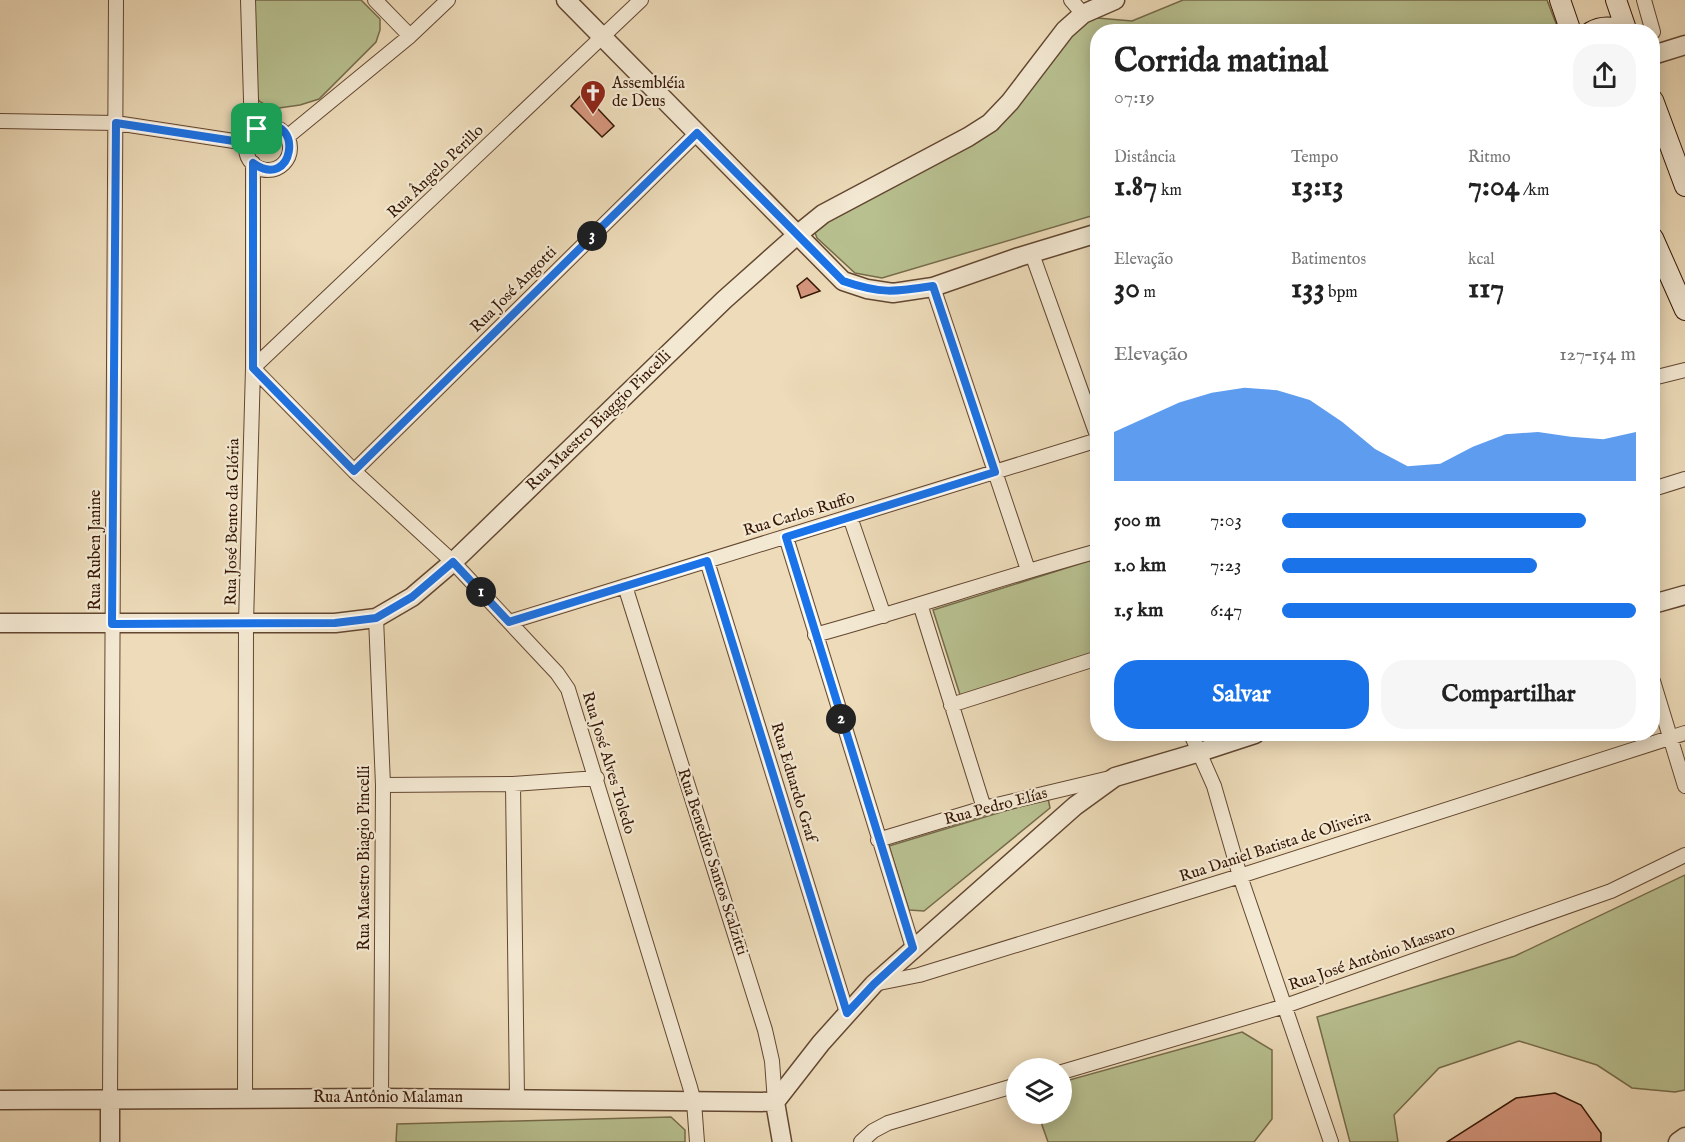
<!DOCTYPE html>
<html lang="pt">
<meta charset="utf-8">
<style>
:root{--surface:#fff;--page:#f6f6f6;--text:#222;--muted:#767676;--accent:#1a73e8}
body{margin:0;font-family:"IM FELL English",serif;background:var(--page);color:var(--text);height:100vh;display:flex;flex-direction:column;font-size:22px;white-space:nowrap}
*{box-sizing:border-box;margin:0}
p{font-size:20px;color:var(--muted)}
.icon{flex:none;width:33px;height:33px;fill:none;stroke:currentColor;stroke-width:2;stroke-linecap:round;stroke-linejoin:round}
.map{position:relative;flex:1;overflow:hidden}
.sheet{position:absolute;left:1090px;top:24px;width:570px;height:717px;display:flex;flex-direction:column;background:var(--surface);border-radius:24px;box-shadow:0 3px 15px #0003}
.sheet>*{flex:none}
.tools{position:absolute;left:1006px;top:1058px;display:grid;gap:12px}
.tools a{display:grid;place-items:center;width:66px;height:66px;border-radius:50%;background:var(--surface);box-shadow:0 3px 15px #0003;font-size:30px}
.pin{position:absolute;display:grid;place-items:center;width:51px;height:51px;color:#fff;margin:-26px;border-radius:12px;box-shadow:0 3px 9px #0006}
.km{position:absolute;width:30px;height:30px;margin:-15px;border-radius:50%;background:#222;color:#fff;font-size:16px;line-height:30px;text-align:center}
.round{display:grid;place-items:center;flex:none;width:63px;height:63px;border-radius:24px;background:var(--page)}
.headline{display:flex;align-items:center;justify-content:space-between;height:102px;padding:0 24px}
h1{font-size:33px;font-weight:700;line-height:45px}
.metrics{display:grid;grid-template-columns:repeat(3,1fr);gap:9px;height:102px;padding:6px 24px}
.metrics div{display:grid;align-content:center}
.metrics b{font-size:30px;font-weight:700}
.metrics small{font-size:16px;font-weight:400}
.metrics p{font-size:16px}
.chart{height:168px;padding:12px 24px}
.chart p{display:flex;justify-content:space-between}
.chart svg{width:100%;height:108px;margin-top:6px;fill:var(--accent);opacity:.7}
.action{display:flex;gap:12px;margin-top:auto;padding:12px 24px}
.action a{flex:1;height:69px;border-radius:24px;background:var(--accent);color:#fff;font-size:24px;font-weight:700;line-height:69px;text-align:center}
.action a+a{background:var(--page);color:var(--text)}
ul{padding:0 24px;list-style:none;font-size:20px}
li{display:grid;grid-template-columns:96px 72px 1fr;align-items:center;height:45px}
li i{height:15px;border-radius:8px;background:var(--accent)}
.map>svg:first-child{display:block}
.green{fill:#b8c090;stroke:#766b4a;stroke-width:1.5}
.building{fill:#d4957c;stroke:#351604;stroke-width:1.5}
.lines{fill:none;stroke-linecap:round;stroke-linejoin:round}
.minor-casing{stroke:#634731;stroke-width:16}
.tertiary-casing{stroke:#634731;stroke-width:21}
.secondary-casing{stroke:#351604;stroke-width:22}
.minor{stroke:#f3e8d2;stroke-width:14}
.tertiary{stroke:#f3e8d2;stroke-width:18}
.secondary{stroke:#f3e8d2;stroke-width:20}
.route-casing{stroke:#fff;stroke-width:12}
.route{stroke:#1a73e8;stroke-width:8}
.labels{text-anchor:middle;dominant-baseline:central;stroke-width:4.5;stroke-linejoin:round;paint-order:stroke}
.poi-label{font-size:16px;fill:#351604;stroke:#f3e8d2;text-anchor:start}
.street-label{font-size:16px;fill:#351604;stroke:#f3e8d2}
</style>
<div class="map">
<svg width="1685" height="1142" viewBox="0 0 1685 1142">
<rect width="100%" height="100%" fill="#eddbb9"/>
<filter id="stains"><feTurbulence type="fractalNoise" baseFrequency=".00333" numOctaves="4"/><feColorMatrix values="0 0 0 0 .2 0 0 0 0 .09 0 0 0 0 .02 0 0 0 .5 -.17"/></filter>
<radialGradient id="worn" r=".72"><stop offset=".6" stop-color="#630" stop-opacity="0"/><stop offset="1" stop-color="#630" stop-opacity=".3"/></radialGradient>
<!-- green -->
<path class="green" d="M 253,0 L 361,0 L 380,19 L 380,30 L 376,42 L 319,99 L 300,105 L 272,109 L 259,101 L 253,86 Z
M 1183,0 L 1547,0 L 1559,31 L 1098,32 L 1098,214 L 882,278 L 855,273 L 817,238 L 814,230 L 818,221 L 973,145 L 998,129 L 1086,17 L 1132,21 Z
M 1098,558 L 1098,658 L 962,701 L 933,610 Z
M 1048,798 L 1050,808 L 924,911 L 909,910 L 889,846 Z
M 1685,875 L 1685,1090 L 1675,1092 L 1632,1088 L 1597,1065 L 1519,1041 L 1439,1068 L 1394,1115 L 1398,1142 L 1350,1142 L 1317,1017 L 1515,956 Z
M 1242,1032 L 1272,1050 L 1272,1119 L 1254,1142 L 1048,1142 L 1042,1125 L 1042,1113 L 1062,1113 L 1062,1082 Z
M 671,1117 L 685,1130 L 685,1142 L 396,1142 L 397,1124 Z"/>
<!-- building -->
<path class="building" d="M 583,93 L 614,126 L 602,137 L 571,106 Z
M 807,278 L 820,291 L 801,298 L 797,286 Z
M 1555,1093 L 1581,1105 L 1601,1133 L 1601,1142 L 1447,1142 L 1516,1098 Z"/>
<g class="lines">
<defs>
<path id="minor" d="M 248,0 L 252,133
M 375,0 L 410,36
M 641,0 L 253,368 L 354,471 L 453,562 L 557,673 L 568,689 L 690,1087 L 694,1102 L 697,1142
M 1071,0 L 1083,14
M 1644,0 L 1653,32
M 0,121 L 116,123 L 247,143
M246 148a22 22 0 1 1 44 0a22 22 0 1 1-44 0Z
M 287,137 L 410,36 L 448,0
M 1032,254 L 1098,438
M 933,287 L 1028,570
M 1653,378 L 1685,370
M 354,471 L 697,133
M 1653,489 L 1685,479
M 850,517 L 884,616
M 786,537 L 913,948
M 707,561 L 847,1013
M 625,586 L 765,1030 L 772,1061 L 775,1102
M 920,604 L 984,808
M 376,618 L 383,785 L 381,1098
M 509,622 L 1098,440
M 815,635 C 910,609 1003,577 1098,551
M 1653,681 L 1685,786
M 951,705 L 1098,658
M 1191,734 L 1214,786 L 1240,876 L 1331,1142
M 513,784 L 517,1099
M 383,785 L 513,784 L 597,778
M 878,840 L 984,808 L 1110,778
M 874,984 L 919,975 L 1240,876 L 1685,733
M 1062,1072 L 1285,1006 L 1611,891 L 1685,855
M 245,1097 L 246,623 L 253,368 L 253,163
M 110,1099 L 116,0
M 861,1142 L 873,1131 L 888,1123 L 1017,1085"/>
<path id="tertiary" d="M 566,0 L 843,281 L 867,289 L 893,293 L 933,287 L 1019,257 L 1098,233
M 1653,55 L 1685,45
M 1653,604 L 1685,595
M 0,623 L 335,623 L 376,618 L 412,597 L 453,562 L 724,300 L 797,235 L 823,214 L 968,137 L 990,123 L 1010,102 L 1065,30 L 1083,14 L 1115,0
M 110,1099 L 110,1142
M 0,1100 L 381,1098 L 775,1102
M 775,1102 L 821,1043 L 874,984 L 1075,806 L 1115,777 L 1200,752 L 1255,734
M 775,1102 L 782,1142
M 1678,1142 L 1685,1137"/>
<path id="secondary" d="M 1560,0 L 1571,32
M 1616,0 L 1627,32
M 1591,32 C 1601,26 1613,26 1624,32
M 1653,100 L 1685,186
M 1653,238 L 1685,310"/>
</defs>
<!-- minor casing -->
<use href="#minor" class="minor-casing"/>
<!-- tertiary casing -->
<use href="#tertiary" class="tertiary-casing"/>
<!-- secondary casing -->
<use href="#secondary" class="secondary-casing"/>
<!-- minor -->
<use href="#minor" class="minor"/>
<!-- tertiary -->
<use href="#tertiary" class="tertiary"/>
<!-- secondary -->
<use href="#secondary" class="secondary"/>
</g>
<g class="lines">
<defs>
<path id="route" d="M 116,123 L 247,143 C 249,136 255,129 263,127 C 304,116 294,192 253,163 L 253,368 L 354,471 L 697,133 L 843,281 C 881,294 894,292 933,286 L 995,472 L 786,537 L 913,948 L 874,984 L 847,1013 L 707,561 L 509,622 L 453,562 L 412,597 L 376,618 L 335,623 L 112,624 Z"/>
</defs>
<!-- route casing -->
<use href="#route" class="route-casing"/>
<!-- route -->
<use href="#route" class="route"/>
</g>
<!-- icons -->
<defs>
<symbol id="church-pin" viewBox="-11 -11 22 30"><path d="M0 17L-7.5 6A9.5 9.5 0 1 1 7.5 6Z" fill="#8f2418" stroke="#f3e8d2"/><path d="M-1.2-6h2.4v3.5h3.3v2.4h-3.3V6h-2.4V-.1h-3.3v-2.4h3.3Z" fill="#fff"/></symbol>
</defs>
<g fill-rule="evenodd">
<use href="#church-pin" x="578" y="78" width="30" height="40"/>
</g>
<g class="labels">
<!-- poi labels -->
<g class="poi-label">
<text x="612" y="84">Assembléia<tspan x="612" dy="18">de Deus</tspan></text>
</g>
<!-- street labels -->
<g class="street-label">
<text transform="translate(436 172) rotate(-44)">Rua Ângelo Perillo</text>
<text transform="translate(514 290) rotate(-45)">Rua José Angotti</text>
<text transform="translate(599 421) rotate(-44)">Rua Maestro Biaggio Pincelli</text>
<text transform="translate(799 515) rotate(-17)">Rua Carlos Ruffo</text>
<text transform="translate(233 522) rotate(-89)">Rua José Bento da Glória</text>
<text transform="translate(96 550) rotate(-90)">Rua Ruben Janine</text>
<text transform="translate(608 763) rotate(73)">Rua José Alves Toledo</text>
<text transform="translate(793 782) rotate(73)">Rua Eduardo Graf</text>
<text transform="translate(996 807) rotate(-15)">Rua Pedro Elías</text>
<text transform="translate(1275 847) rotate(-18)">Rua Daniel Batista de Oliveira</text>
<text transform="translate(365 858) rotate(-90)">Rua Maestro Biagio Pincelli</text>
<text transform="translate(712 862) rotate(72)">Rua Benedito Santos Scalzitti</text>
<text transform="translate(1372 958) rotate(-19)">Rua José Antônio Massaro</text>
<text x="388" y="1098">Rua Antônio Malaman</text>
</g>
</g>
<rect width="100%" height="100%" filter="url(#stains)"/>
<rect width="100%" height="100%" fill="url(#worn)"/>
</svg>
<div class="tools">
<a><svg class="icon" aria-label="layers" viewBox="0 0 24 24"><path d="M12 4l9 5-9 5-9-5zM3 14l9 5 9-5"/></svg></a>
</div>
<div class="pin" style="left:257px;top:129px;background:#1e9e55"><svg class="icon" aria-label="arrive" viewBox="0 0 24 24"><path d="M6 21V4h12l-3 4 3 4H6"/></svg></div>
<b class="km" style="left:481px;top:592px">1</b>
<b class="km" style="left:841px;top:719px">2</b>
<b class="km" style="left:592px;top:236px">3</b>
<section class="sheet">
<div class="headline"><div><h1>Corrida matinal</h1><p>07:19</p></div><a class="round"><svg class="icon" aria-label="share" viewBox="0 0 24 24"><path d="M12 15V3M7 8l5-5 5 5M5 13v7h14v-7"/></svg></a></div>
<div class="metrics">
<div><p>Distância</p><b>1.87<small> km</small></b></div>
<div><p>Tempo</p><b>13:13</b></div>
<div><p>Ritmo</p><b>7:04<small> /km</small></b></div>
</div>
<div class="metrics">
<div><p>Elevação</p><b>30<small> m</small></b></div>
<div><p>Batimentos</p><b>133<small> bpm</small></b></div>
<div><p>kcal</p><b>117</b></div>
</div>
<div class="chart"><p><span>Elevação</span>127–154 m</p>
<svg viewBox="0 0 160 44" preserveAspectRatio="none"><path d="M0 44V24L10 18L20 12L30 8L40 6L50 7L60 11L70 20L80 31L90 38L100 37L110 30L120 25L130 24L140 26L150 27L160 24V44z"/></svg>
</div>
<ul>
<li><b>500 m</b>7:03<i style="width:86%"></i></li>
<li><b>1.0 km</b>7:23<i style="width:72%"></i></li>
<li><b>1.5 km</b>6:47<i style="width:100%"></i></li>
</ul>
<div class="action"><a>Salvar</a><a>Compartilhar</a></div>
</section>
</div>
